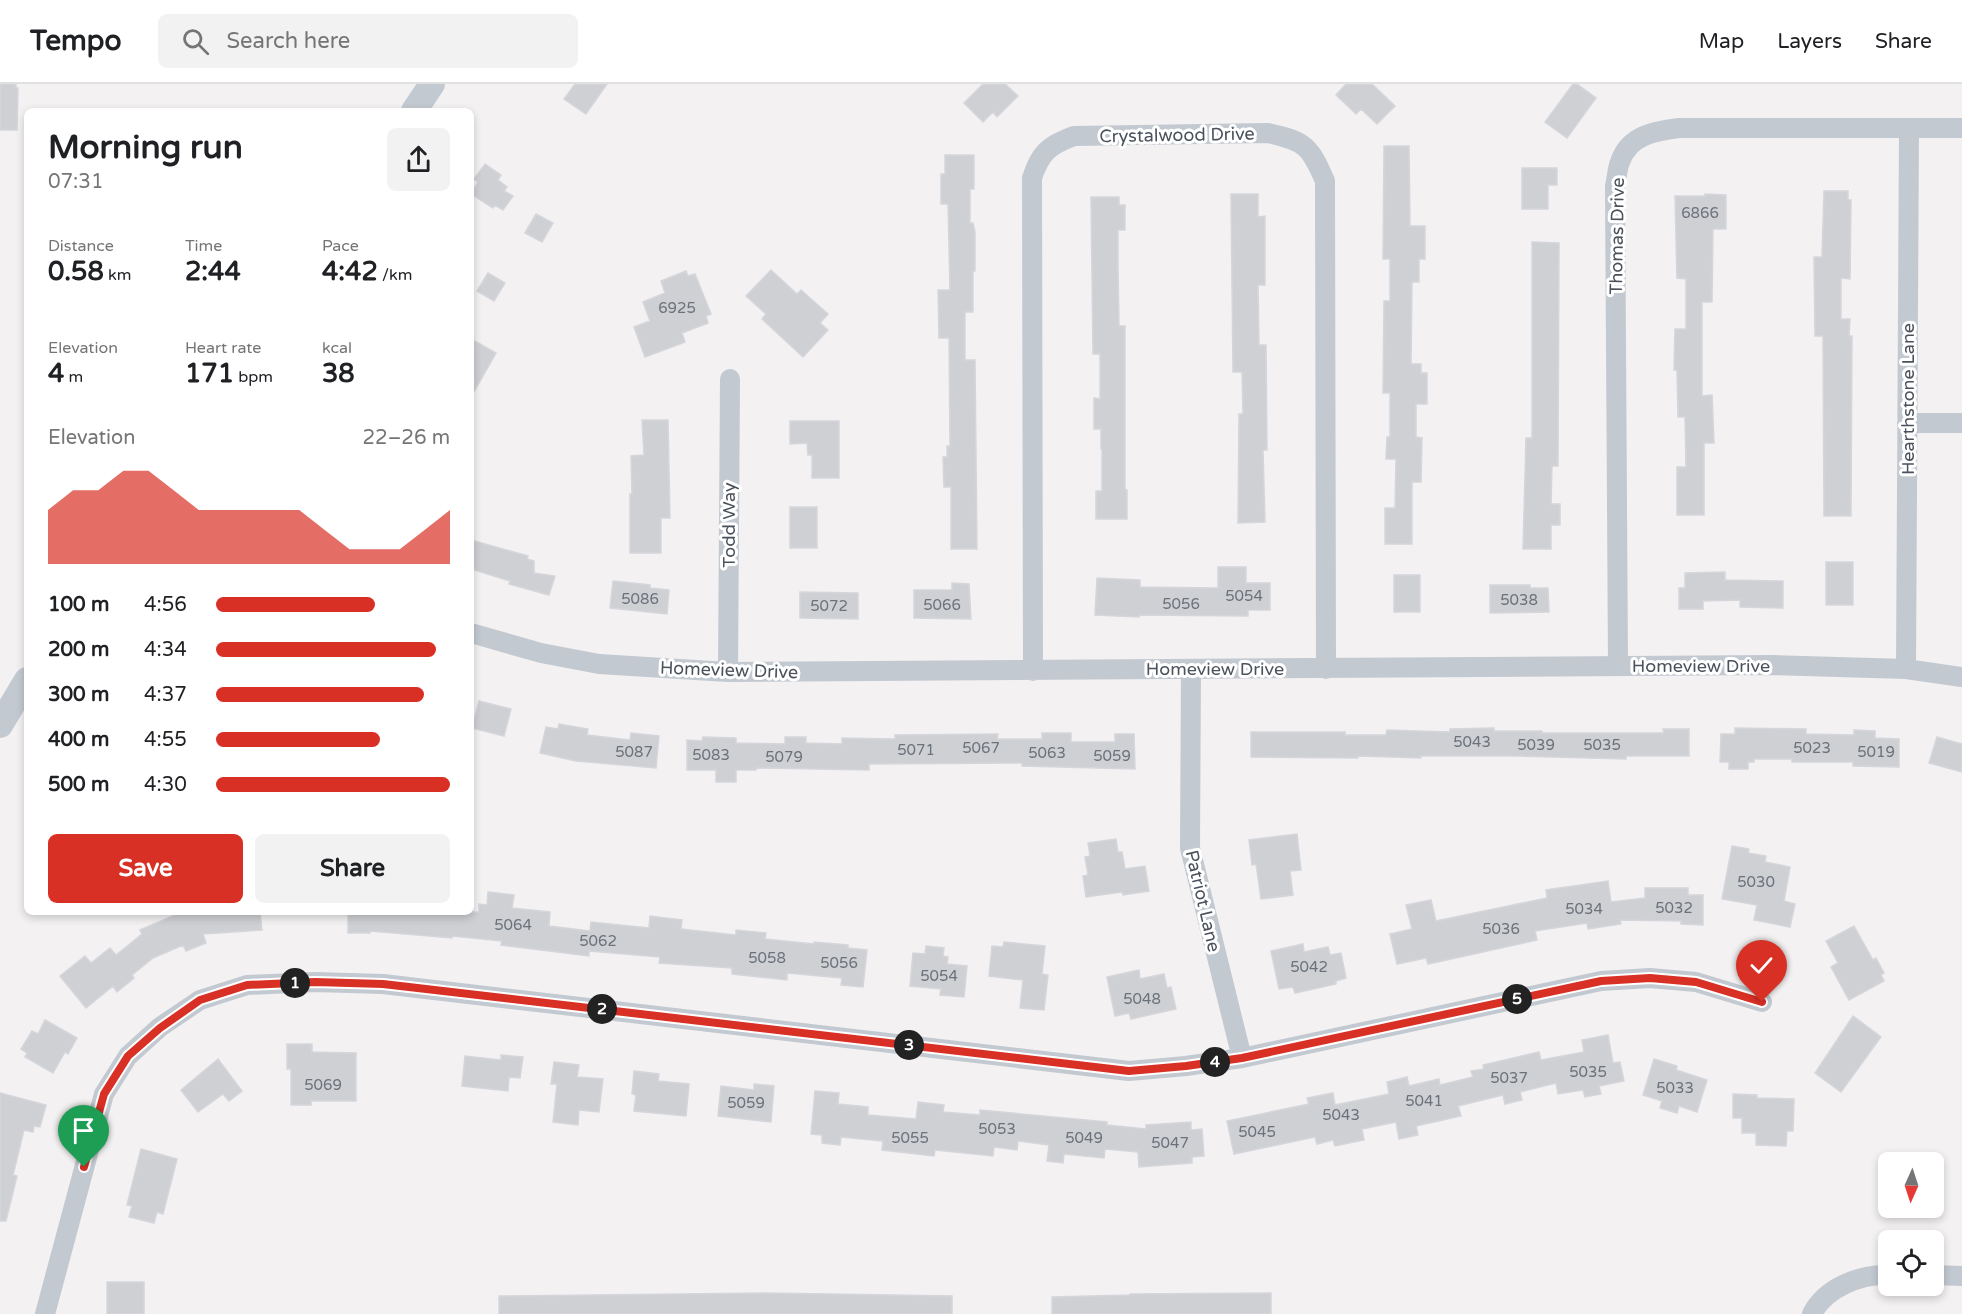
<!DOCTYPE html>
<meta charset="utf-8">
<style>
:root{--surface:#fff;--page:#f2f2f2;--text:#202124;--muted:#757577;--line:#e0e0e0;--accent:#d93025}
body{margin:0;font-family:"Varela Round",sans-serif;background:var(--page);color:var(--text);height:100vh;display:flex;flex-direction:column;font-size:22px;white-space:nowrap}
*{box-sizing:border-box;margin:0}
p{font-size:20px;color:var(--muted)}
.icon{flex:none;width:33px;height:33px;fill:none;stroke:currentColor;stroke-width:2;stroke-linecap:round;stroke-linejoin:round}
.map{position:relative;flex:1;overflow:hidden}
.details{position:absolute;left:24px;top:24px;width:450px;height:807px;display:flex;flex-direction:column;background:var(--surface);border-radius:9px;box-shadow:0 3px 9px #0003}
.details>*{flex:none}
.needle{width:39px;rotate:183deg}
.tools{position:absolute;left:1878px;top:1068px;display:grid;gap:12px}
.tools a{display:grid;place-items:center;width:66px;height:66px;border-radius:9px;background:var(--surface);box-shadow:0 3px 9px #0003;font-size:30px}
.pin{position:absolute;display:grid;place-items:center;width:51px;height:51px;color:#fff;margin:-62px -26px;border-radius:50% 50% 50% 0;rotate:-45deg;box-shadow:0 0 6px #0007}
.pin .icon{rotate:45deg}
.km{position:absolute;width:30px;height:30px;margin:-15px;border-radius:50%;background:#222;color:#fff;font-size:16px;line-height:30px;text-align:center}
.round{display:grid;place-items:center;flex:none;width:63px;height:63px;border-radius:9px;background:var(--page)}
.head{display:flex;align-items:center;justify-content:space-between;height:102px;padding:0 24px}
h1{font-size:33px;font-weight:700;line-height:45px}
.metrics{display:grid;grid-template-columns:repeat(3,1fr);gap:9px;height:102px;padding:6px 24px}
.metrics div{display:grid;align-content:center}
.metrics b{font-size:26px;font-weight:700}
.metrics small{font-size:16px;font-weight:400}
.metrics p{font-size:16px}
.chart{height:168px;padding:12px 24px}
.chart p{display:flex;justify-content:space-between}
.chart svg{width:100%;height:108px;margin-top:6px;fill:var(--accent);opacity:.7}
.primary-button{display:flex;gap:12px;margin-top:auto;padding:12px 24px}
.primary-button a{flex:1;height:69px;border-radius:9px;background:var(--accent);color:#fff;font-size:24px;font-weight:700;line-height:69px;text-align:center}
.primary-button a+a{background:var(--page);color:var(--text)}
ul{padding:0 24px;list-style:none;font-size:20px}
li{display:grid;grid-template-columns:96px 72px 1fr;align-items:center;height:45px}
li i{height:15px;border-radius:8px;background:var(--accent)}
header{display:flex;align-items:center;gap:36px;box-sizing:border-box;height:84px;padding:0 30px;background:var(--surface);border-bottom:2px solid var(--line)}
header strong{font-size:28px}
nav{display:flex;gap:33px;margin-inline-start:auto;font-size:21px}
.search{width:420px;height:54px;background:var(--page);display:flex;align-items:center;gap:15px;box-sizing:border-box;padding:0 21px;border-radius:9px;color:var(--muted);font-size:22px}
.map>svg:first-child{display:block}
.building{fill:#ced0d4;stroke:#d5d6db;stroke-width:1.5}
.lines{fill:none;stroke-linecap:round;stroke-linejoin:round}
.minor{stroke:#c3c9d1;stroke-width:20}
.tertiary{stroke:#c3c9d1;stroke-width:26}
.route-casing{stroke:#fff;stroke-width:12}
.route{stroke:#d93025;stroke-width:8}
.labels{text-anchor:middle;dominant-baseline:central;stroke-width:6;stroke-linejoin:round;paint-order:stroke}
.number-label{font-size:15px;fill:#6c727a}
.street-label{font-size:18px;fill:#4b525c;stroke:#fff}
</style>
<header>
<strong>Tempo</strong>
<div class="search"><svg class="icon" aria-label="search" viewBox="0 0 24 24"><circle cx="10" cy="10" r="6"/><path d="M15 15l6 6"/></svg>Search here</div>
<nav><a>Map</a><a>Layers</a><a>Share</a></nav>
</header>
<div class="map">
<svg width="1962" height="1230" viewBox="0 0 1962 1230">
<rect width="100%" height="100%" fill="#f3f1f1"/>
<!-- building -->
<path class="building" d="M 0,0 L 16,0 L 16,4 L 18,4 L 17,46 L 0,46 Z
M 575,0 L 607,0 L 586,30 L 564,15 Z
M 983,0 L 1005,0 L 1018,12 L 997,33 L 993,28 L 983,38 L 964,19 Z
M 1346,0 L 1372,0 L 1395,22 L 1377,40 L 1361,25 L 1356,30 L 1336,11 Z
M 1573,0 L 1577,0 L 1596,14 L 1567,54 L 1545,38 Z
M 1384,62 L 1409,62 L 1410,142 L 1425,142 L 1425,175 L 1419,175 L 1419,198 L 1412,198 L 1411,280 L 1421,280 L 1421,289 L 1427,289 L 1427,320 L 1416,320 L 1416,353 L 1422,354 L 1421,398 L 1412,398 L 1412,460 L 1385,460 L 1385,424 L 1395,424 L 1396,375 L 1386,375 L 1387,353 L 1390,353 L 1390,309 L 1383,309 L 1384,217 L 1390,217 L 1390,175 L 1383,175 Z
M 945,71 L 974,71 L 974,105 L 970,105 L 970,139 L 973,139 L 975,148 L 975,187 L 973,187 L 973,228 L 965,228 L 965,276 L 975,276 L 977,465 L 951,465 L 951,403 L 944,403 L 943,373 L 947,373 L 947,362 L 950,362 L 949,254 L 939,254 L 938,206 L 950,206 L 948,120 L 941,120 L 941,90 L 945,90 Z
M 485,80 L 501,91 L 498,96 L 507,103 L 504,107 L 513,112 L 503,126 L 495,121 L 493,124 L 471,110 L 478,98 L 474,95 Z
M 1522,84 L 1557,84 L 1557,101 L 1548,101 L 1548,125 L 1522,125 Z
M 1824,107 L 1848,107 L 1848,116 L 1851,116 L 1850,195 L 1841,194 L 1841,235 L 1850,235 L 1849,252 L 1852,252 L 1851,432 L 1824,432 L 1823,252 L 1815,252 L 1814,173 L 1822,173 Z
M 1231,110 L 1258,110 L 1258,133 L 1265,132 L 1265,201 L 1258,201 L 1259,261 L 1266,261 L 1267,366 L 1263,366 L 1265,438 L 1238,439 L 1239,330 L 1243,330 L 1242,288 L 1233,288 Z
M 1705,110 L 1726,111 L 1726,145 L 1713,145 L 1712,218 L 1702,218 L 1702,312 L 1712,311 L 1714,359 L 1704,359 L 1704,431 L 1677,431 L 1677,383 L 1686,383 L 1685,333 L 1678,333 L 1677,286 L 1674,286 L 1675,245 L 1686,245 L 1686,195 L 1677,194 L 1675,112 L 1705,112 Z
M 1091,113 L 1119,113 L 1119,121 L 1125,121 L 1125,146 L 1118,146 L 1118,182 L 1119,242 L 1125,242 L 1125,406 L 1127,406 L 1127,435 L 1096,435 L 1096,407 L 1102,407 L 1102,365 L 1101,365 L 1101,345 L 1094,345 L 1094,314 L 1100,315 L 1100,270 L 1093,270 Z
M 536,130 L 553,139 L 542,158 L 525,149 Z
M 1532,158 L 1559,159 L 1558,382 L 1552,382 L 1551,420 L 1560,420 L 1560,441 L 1551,441 L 1551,465 L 1523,465 L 1526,354 L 1532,354 Z
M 771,186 L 797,210 L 801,206 L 828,230 L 820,239 L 828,246 L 803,273 L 762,235 L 766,230 L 746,212 Z
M 686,187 L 688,192 L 695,190 L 711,230 L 706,232 L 708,239 L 682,249 L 685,258 L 645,273 L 634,243 L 650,237 L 643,218 L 665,209 L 661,197 Z
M 488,189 L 505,199 L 494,217 L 477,207 Z
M 471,255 L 496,269 L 471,313 Z
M 642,336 L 668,336 L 670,434 L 661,434 L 661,469 L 630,469 L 630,410 L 632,410 L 631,372 L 644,371 Z
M 790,337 L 839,337 L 839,394 L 812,394 L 812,371 L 808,371 L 807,359 L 790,360 Z
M 790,423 L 817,423 L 817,464 L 790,464 Z
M 471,456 L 528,472 L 527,475 L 534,477 L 534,489 L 555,492 L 549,511 L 509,500 L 510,497 L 471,485 Z
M 1826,478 L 1853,478 L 1853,521 L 1826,521 Z
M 1218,483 L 1246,483 L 1246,499 L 1270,499 L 1270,526 L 1248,526 L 1248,532 L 1139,531 L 1139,533 L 1095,531 L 1097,494 L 1140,496 L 1140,503 L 1218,504 Z
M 1725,488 L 1725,496 L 1783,497 L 1783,524 L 1740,523 L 1740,516 L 1703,517 L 1703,525 L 1679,525 L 1679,504 L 1685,504 L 1685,489 Z
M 1394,491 L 1420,491 L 1420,528 L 1394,528 Z
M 613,497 L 650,501 L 650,504 L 669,506 L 667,530 L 610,524 Z
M 952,499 L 969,500 L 971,535 L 914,534 L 914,506 L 952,506 Z
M 1490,501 L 1530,501 L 1530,504 L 1548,504 L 1549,528 L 1490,529 Z
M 800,508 L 858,509 L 858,535 L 800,534 Z
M 479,617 L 511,625 L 504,652 L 472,644 Z
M 559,640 L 588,645 L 587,651 L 630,656 L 631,649 L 659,652 L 656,684 L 576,677 L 540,669 L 546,643 L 558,645 Z
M 1494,644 L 1494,647 L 1542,647 L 1542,649 L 1664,649 L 1663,645 L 1689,645 L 1689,672 L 1626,672 L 1626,675 L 1517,672 L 1421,672 L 1421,674 L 1358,672 L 1358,674 L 1251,673 L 1251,648 L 1345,648 L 1345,651 L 1386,651 L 1387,646 L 1450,648 L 1450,645 Z
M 1735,644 L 1806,645 L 1806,650 L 1854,651 L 1854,646 L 1875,647 L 1875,654 L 1899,655 L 1899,683 L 1853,682 L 1853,678 L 1792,678 L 1792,675 L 1754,675 L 1754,678 L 1748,678 L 1748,685 L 1729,685 L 1729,678 L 1720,678 L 1721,650 L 1735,650 Z
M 1042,649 L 1071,649 L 1071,658 L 1115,658 L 1115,650 L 1134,650 L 1135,685 L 1022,682 L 1022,679 L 869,680 L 869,686 L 757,684 L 756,686 L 736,686 L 736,698 L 716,698 L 716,686 L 687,686 L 687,656 L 702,657 L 703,653 L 736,654 L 736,659 L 785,660 L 785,653 L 806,653 L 806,659 L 842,660 L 842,654 L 895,655 L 895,651 L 998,650 L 997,655 L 1042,655 Z
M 1937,653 L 1962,660 L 1962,688 L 1929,679 Z
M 1297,750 L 1301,786 L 1290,787 L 1293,811 L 1261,815 L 1256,780 L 1252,781 L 1249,756 Z
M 1116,755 L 1118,768 L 1122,768 L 1125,785 L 1145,782 L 1149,807 L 1123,811 L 1122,808 L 1086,813 L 1083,792 L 1088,791 L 1085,773 L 1090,772 L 1088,759 Z
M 1732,762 L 1749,765 L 1748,769 L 1766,772 L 1765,778 L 1790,783 L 1784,817 L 1795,820 L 1790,843 L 1754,836 L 1757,821 L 1722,815 Z
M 1608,797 L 1611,818 L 1645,814 L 1645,804 L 1688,804 L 1688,811 L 1703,811 L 1703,841 L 1681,840 L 1681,837 L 1620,836 L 1621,840 L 1588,845 L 1587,839 L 1535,847 L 1537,856 L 1428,880 L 1426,874 L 1397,880 L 1390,850 L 1412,845 L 1406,821 L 1431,816 L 1436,837 L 1547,814 L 1546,806 Z
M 488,808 L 514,811 L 512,824 L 550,828 L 549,842 L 590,847 L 591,838 L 649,844 L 650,832 L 682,836 L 681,845 L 736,851 L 736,846 L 766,849 L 765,855 L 814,860 L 814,858 L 848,861 L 848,864 L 867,866 L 863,903 L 841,901 L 842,894 L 787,889 L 787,896 L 732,890 L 732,884 L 659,879 L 660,873 L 589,867 L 589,872 L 501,861 L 502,857 L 452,852 L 452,854 L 370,847 L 370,849 L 348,849 L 348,828 L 479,828 L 479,820 L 487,821 Z
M 182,828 L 260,828 L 262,846 L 203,850 L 206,859 L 186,867 L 183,861 L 153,874 L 132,891 L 134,894 L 117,908 L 113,902 L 86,924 L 60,892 L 85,872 L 91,879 L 110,864 L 116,871 L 142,850 L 140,846 Z
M 1854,842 L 1873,876 L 1876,874 L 1884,889 L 1881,891 L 1884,897 L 1849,916 L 1831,883 L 1838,879 L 1826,857 Z
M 1004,858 L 1045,862 L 1042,890 L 1048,891 L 1044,926 L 1020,924 L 1023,896 L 989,892 L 992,862 L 1003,863 Z
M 1303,860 L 1304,868 L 1328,863 L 1330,871 L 1341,869 L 1346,894 L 1336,897 L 1336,900 L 1295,909 L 1293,903 L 1279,905 L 1271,867 Z
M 926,862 L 944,864 L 943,872 L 948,873 L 947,880 L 967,882 L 964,913 L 940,911 L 941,905 L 910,902 L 913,869 L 925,870 Z
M 1139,886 L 1140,895 L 1164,890 L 1167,904 L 1171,903 L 1176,925 L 1131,935 L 1129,929 L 1115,932 L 1107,893 Z
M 1853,932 L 1881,953 L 1841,1008 L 1815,989 Z
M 45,936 L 77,954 L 68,970 L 65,968 L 53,989 L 25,973 L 27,969 L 21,965 L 32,947 L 38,950 Z
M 1608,951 L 1613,979 L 1620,978 L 1624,997 L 1599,1002 L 1601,1010 L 1585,1013 L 1583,1006 L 1558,1010 L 1556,999 L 1520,1008 L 1522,1016 L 1505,1020 L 1503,1011 L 1458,1022 L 1461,1032 L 1416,1042 L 1418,1051 L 1399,1055 L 1396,1038 L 1362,1045 L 1364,1056 L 1335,1062 L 1333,1056 L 1317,1060 L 1315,1053 L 1234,1070 L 1227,1037 L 1309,1020 L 1307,1014 L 1333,1009 L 1335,1021 L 1389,1010 L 1387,998 L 1407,993 L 1409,1002 L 1439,995 L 1440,1001 L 1473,993 L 1471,987 L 1484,985 L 1483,981 L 1539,968 L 1541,976 L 1584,968 L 1582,956 Z
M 287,960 L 312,960 L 312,968 L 356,969 L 356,1017 L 311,1017 L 311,1021 L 291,1021 L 291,985 L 287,985 Z
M 501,971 L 523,973 L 520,994 L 509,993 L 508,1007 L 462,1002 L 465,972 L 501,976 Z
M 218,975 L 242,1007 L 229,1017 L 223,1010 L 198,1028 L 181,1006 Z
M 1654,975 L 1677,982 L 1676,986 L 1707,996 L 1697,1028 L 1679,1022 L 1677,1029 L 1660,1024 L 1662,1017 L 1643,1011 Z
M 554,978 L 579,981 L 577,993 L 603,995 L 599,1028 L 579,1026 L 578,1041 L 553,1038 L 557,1000 L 551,1000 Z
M 634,987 L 659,990 L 658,997 L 689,1000 L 686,1032 L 634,1027 L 636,1011 L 632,1010 Z
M 754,1000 L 774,1002 L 771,1038 L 718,1032 L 721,1002 L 754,1006 Z
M 815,1007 L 839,1009 L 838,1020 L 868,1023 L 868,1031 L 916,1035 L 918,1018 L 944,1021 L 943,1028 L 980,1031 L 980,1026 L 1107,1038 L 1107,1041 L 1146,1045 L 1146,1041 L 1191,1038 L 1191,1046 L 1202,1045 L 1204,1072 L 1192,1073 L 1192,1079 L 1139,1083 L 1138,1068 L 1105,1065 L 1104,1074 L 1064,1070 L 1063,1079 L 1047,1077 L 1049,1061 L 1018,1057 L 1017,1066 L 994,1063 L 993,1072 L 935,1066 L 934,1072 L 882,1066 L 883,1057 L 841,1053 L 840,1061 L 822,1059 L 822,1051 L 811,1050 Z
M 0,1009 L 46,1021 L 40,1043 L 34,1042 L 33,1048 L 24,1046 L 13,1091 L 17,1092 L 6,1137 L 0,1137 Z
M 1733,1010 L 1757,1011 L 1757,1014 L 1794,1015 L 1793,1047 L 1787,1047 L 1786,1062 L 1756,1061 L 1756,1049 L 1742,1049 L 1742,1034 L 1733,1034 Z
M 141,1065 L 177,1075 L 163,1130 L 157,1128 L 154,1139 L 129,1133 L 132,1122 L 127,1121 Z
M 107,1198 L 144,1198 L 144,1230 L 107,1230 Z
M 766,1209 L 952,1212 L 952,1230 L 499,1230 L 499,1212 Z
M 1271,1209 L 1271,1230 L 1052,1230 L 1052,1213 L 1130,1211 L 1130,1210 Z"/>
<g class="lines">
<!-- minor -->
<path class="minor" d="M 1907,339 L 1962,339
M 471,549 L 541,569 L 599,580 L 728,588 L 1771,581 L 1906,585 L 1962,593
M 1618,582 L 1615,102 C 1617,94 1617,85 1620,78 C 1629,51 1655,47 1679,44 L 1962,44
M 1191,585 L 1190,764 L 1242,974
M 1906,585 L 1909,44
M 1033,587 L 1032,94 C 1040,69 1049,61 1074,52 L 1268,49 C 1305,57 1310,62 1325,97 L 1326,585
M 728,588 L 730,295
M 1934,1191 L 1962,1192
M 45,1230 L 104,1010 L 128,972 L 160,943 L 200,916 L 247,901 L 315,898 L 383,900 L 1129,987 L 1186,982 L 1242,974 L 1601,897 L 1650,894 L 1696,898 L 1762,918
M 1812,1230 C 1825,1204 1860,1190 1888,1191"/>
<!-- tertiary -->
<path class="tertiary" d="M 414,27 L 432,0
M 0,641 L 27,596"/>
</g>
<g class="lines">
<defs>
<path id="route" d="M 84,1083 L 104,1010 L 128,972 L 160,944 L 200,916 L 247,901 L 315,898 L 383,900 L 1129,987 L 1186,982 L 1242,974 L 1601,897 L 1650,894 L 1696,898 L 1762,918"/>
</defs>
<!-- route casing -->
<use href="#route" class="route-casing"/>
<!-- route -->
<use href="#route" class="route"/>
</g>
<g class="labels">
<!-- number labels -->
<g class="number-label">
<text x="1700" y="129">6866</text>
<text x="677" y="224">6925</text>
<text x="1244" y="512">5054</text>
<text x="640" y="515">5086</text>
<text x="1519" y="516">5038</text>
<text x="1181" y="520">5056</text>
<text x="942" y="521">5066</text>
<text x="829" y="522">5072</text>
<text x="1472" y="658">5043</text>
<text x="1536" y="661">5039</text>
<text x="1602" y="661">5035</text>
<text x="981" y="664">5067</text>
<text x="1812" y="664">5023</text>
<text x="916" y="666">5071</text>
<text x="634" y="668">5087</text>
<text x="1876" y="668">5019</text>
<text x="1047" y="669">5063</text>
<text x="711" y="671">5083</text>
<text x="1112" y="672">5059</text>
<text x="784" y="673">5079</text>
<text x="1756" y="798">5030</text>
<text x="1674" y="824">5032</text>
<text x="1584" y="825">5034</text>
<text x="513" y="841">5064</text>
<text x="1501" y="845">5036</text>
<text x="598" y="857">5062</text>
<text x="767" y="874">5058</text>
<text x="839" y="879">5056</text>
<text x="1309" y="883">5042</text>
<text x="939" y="892">5054</text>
<text x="1142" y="915">5048</text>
<text x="1588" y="988">5035</text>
<text x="1509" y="994">5037</text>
<text x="323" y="1001">5069</text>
<text x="1675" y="1004">5033</text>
<text x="1424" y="1017">5041</text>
<text x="746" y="1019">5059</text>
<text x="1341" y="1031">5043</text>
<text x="997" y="1045">5053</text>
<text x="1257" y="1048">5045</text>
<text x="910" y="1054">5055</text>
<text x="1084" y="1054">5049</text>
<text x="1170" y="1059">5047</text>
</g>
<!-- street labels -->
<g class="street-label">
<text transform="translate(1177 51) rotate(-1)">Crystalwood Drive</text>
<text transform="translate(1617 152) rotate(-89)">Thomas Drive</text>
<text transform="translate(1908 315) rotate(-90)">Hearthstone Lane</text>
<text transform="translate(729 441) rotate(-90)">Todd Way</text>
<text x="1701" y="582">Homeview Drive</text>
<text x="1215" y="585">Homeview Drive</text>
<text transform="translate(729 586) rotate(2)">Homeview Drive</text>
<text transform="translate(1203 817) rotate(77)">Patriot Lane</text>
</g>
</g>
</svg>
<div class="tools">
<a><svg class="needle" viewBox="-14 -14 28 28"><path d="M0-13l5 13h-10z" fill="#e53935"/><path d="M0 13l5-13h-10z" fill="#757577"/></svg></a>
<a><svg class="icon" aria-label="locate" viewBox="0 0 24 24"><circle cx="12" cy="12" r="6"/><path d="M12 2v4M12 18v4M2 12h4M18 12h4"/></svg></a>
</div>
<div class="pin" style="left:84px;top:1083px;background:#1e9e55"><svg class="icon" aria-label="arrive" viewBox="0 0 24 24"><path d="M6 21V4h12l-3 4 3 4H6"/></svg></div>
<div class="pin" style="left:1762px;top:918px;background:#d93025"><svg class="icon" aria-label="check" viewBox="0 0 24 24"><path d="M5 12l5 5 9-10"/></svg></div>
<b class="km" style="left:295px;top:899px">1</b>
<b class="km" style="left:602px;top:925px">2</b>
<b class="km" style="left:909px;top:961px">3</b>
<b class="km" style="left:1215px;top:978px">4</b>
<b class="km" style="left:1517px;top:915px">5</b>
<section class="details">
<div class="head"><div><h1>Morning run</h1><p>07:31</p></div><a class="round"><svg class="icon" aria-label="share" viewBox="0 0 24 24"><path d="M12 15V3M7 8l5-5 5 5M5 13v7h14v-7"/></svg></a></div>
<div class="metrics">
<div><p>Distance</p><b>0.58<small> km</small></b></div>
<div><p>Time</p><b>2:44</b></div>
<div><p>Pace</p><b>4:42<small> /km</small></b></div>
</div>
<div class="metrics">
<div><p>Elevation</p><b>4<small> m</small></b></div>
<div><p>Heart rate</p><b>171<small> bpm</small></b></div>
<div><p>kcal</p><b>38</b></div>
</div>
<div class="chart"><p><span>Elevation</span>22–26 m</p>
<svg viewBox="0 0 160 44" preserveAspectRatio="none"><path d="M0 44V22L10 14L20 14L30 6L40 6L50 14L60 22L70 22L80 22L90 22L100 22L110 30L120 38L130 38L140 38L150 30L160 22V44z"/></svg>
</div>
<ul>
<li><b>100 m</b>4:56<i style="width:68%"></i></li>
<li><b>200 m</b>4:34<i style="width:94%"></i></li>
<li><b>300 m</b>4:37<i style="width:89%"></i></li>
<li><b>400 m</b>4:55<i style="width:70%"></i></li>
<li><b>500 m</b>4:30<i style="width:100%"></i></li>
</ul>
<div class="primary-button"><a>Save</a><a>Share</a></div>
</section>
</div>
